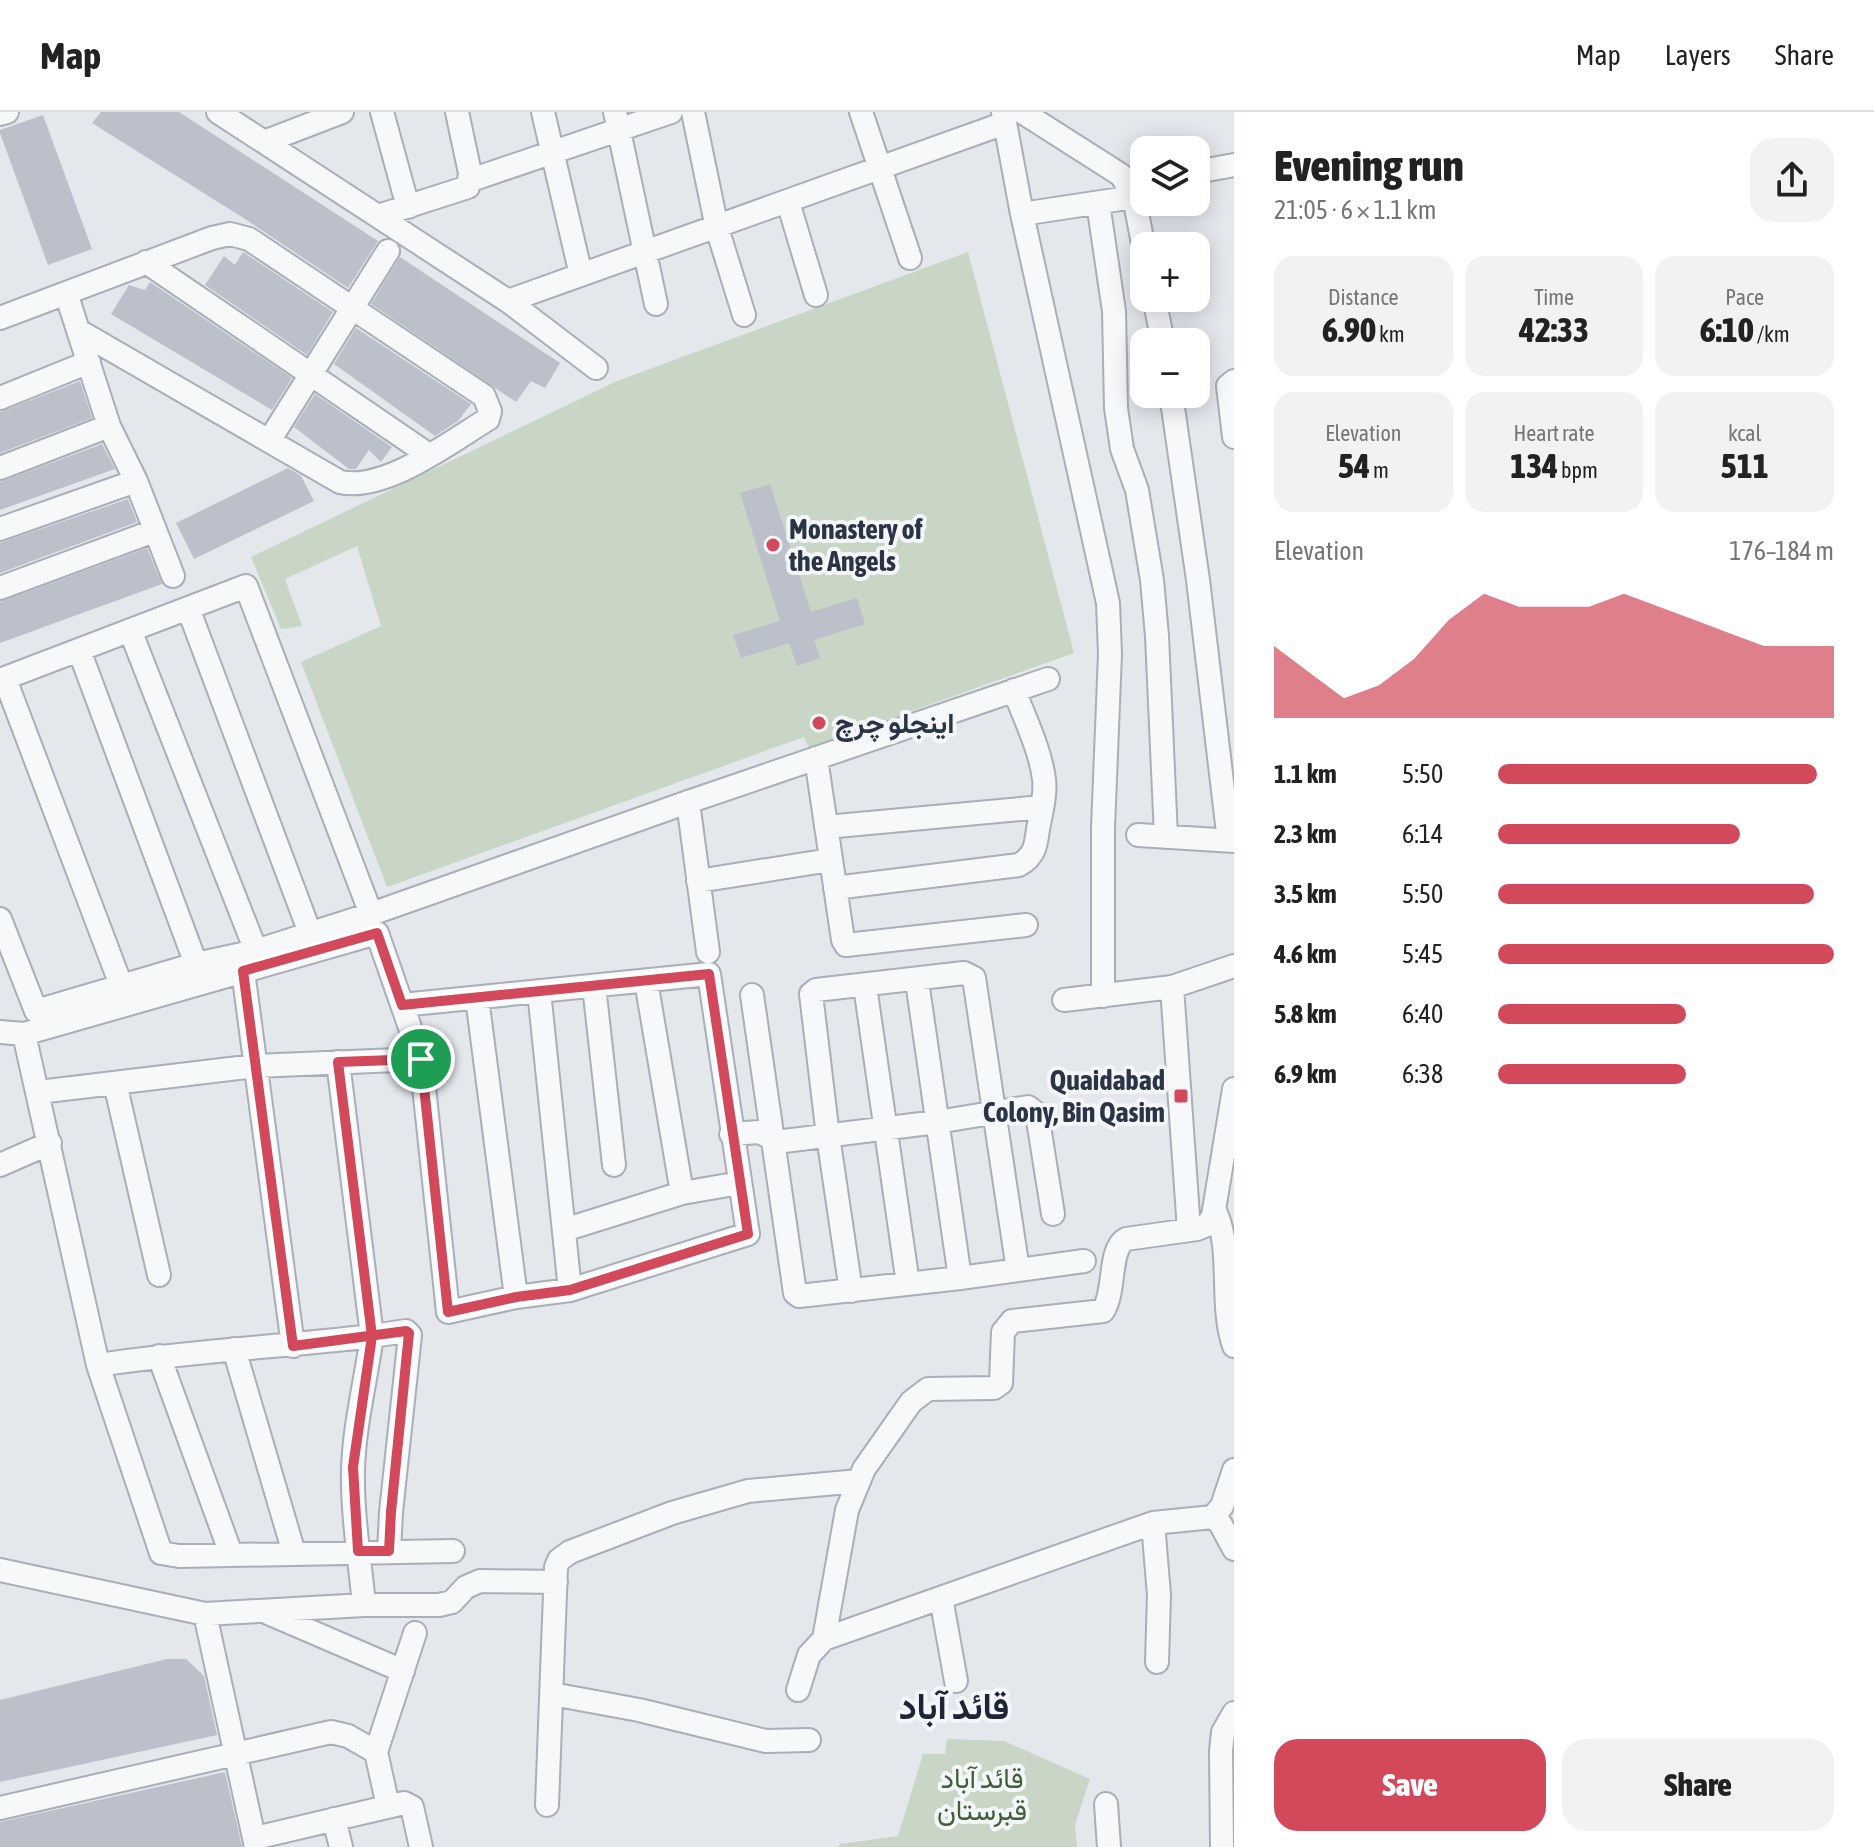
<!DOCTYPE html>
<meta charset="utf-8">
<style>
:root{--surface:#fff;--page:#f2f2f2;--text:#222;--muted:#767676;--line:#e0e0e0;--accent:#d1495b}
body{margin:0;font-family:"Asap Condensed",Vazirmatn,sans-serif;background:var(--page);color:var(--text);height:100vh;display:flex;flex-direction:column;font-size:30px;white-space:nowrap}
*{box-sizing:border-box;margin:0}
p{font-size:26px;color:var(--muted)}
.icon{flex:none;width:44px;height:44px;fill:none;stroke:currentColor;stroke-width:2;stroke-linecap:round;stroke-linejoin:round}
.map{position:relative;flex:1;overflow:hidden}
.details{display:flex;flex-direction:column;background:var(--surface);width:640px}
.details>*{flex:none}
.buttons{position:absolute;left:1130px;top:24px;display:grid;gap:16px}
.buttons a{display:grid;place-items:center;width:80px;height:80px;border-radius:16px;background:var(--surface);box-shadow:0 4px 20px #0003;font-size:40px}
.pin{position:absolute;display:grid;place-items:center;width:68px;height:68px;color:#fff;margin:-34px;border:4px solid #fff;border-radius:50%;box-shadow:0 2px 8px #0007}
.round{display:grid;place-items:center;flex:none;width:84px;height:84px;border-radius:24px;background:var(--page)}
.summary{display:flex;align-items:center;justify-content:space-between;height:136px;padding:0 40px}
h1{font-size:44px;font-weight:800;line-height:60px}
.stats{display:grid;grid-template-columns:repeat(3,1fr);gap:12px;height:136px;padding:8px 40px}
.stats div{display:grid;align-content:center;border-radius:20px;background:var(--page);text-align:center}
.stats b{font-size:34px;font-weight:800}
.stats small{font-size:22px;font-weight:400}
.stats p{font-size:22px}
.chart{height:224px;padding:16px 40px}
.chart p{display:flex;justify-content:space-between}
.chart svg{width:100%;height:144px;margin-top:8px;fill:var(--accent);opacity:.7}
.primary-button{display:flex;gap:16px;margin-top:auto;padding:16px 40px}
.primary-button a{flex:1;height:92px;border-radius:24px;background:var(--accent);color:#fff;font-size:32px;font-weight:800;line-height:92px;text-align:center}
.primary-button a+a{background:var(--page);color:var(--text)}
ul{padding:0 40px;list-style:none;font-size:26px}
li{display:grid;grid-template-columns:128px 96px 1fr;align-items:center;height:60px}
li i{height:20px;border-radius:10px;background:var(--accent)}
header{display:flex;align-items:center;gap:48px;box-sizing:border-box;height:112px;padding:0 40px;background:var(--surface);border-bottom:2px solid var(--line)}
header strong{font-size:38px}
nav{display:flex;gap:44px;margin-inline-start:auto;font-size:28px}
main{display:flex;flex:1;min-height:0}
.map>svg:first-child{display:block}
.green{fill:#c9d6c5}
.building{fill:#bbc0ca}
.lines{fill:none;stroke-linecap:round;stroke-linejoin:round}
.minor-casing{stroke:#a9aeb7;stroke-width:26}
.minor{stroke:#f7f8fa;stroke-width:22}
.route-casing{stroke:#fff;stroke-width:16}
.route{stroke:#d1495b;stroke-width:10}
.poi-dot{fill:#d1495b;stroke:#f4f6f9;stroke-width:3}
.labels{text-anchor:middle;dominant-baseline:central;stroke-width:8;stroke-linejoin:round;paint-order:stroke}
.poi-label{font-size:28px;font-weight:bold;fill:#2b3445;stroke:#f4f6f9;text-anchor:start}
.park-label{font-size:28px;fill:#3f6138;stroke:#f4f6f9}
.district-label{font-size:36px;font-weight:bold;fill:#1d2536;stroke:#f4f6f9}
</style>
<header>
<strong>Map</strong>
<nav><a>Map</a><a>Layers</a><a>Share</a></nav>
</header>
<main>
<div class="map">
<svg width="1234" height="1735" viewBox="0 0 1234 1735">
<rect width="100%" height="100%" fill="#e4e7ec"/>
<!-- green -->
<path class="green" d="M 968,140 L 1074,541 L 809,636 L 804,625 L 387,775 L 301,550 L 381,514 L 357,434 L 285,467 L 302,514 L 281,517 L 251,445 L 617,269 Z
M 947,1627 L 1004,1629 L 1090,1667 L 1075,1713 L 1077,1735 L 838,1735 L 840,1732 L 898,1724 L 923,1642 L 945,1642 Z"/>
<!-- building -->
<path class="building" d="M 101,0 L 179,0 L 378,129 L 348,176 L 245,107 L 92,11 Z
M 43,3 L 92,137 L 48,153 L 0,21 L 0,18 Z
M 243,140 L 333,200 L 307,243 L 205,173 L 224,144 L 235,153 Z
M 400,145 L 560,251 L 545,276 L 531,269 L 516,290 L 371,192 Z
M 150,170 L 292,266 L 272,298 L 111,202 L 129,173 L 145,178 Z
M 356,216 L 471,292 L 458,309 L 435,324 L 334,252 Z
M 80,269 L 92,306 L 0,341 L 0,300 Z
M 315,282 L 392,335 L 381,350 L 369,338 L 356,357 L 349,357 L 294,315 Z
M 102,332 L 115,357 L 0,398 L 0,370 Z
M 288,356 L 301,364 L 314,389 L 194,447 L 176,411 Z
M 770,372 L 811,500 L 857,486 L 865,512 L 814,528 L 820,546 L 797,554 L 789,531 L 741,546 L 733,523 L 780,509 L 740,381 Z
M 128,387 L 137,410 L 0,461 L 0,431 Z
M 147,436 L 162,472 L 0,531 L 0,490 Z
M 167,1547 L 186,1547 L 204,1564 L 217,1623 L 0,1670 L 0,1588 Z
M 225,1660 L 242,1735 L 0,1735 L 0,1710 Z"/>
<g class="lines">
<defs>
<path id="minor" d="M 218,0 L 508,189 L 596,256
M 382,0 L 408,95
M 543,0 L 581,163
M 615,0 L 656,192
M 693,0 L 717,116 L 744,203
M 861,0 L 910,146
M 1003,0 L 1022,102 L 1108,491 L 1110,542 L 1103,716 L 1103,884
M 1022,0 L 1121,63 L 1134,85 L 1144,137
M 0,2 L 7,0
M 264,30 L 342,0
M 1196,60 L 1234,53
M 471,68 L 671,0
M 788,90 L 816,183
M 1098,91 L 1114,199 L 1116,296 L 1122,337 L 1137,378 L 1152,468 L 1157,524 L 1166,725
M 1022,102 L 1134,85
M 378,104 L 468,75 L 470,61 L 457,0
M 146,150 L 429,343
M 66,181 L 109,314 L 136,369 L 173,464
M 1154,186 L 1163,230
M 508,189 L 1005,11
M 0,206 L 212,126 L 230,122 L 249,127 L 484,284 L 490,299 L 488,307 C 450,330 385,380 340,370 L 79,219
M 1234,269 L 1228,274 L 1234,325
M 1171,282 L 1198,468 L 1229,729
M 0,286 L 89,250
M 269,329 L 388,139
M 0,356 L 109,314
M 0,417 L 136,369
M 0,476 L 154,419
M 188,496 L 310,821
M 130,518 L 256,839
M 79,538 L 196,852
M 5,567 L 121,873
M 0,568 L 246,474 L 371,802
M 816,646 L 843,828 L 846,833 L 1026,813
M 688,690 L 708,840
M 826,715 L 1042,695
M 1138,723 L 1234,729
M 698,769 L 830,748
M 835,776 L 1019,753 C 1035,744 1036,733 1038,717 C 1041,701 1046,683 1044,667 C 1040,637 1025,607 1014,578
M 0,807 L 36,899 L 196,852 L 256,839 L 371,802 L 688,690 L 1048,567
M 243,859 L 293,1234
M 646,869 L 682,1081
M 917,869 L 960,1166
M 594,874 L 614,1053
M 865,874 L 908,1172
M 1172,875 L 1189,1118
M 539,879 L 570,1178
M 752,883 L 795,1181 L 799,1184 L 960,1166 L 1084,1149
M 477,886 L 516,1185
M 1064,888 L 1172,875 L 1234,854
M 0,920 L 24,922 L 377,821 L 421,947 L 448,1200 L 516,1185 L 570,1178 L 748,1122 L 709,862 L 402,893
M 24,922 L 98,1253
M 338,950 L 372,1224 L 406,1219 L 410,1223 L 391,1400 L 389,1439
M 115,971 L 159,1163
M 39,980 L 255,954 L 421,947
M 731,1022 L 759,1020 L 776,1028 L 784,1029 L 937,1010 L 1028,995 L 1037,1002 L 1053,1102
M 0,1053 L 50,1031
M 1214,1097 C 1234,1136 1219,1191 1234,1234
M 564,1118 L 682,1081 L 740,1071
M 851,1179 L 828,1024 L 811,882 L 816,878 L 964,861 L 974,866 L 1018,1158
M 234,1237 L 294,1441
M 159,1244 L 231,1442
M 1213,1405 L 1222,1394 L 1234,1358
M 1153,1411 L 1159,1483 L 1157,1550
M 0,1458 L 205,1502 L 364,1493 L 439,1493 L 452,1490 L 466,1475 L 480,1469 L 556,1470
M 941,1486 L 956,1569
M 364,1493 C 360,1449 352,1403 353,1358 C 354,1315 366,1267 372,1224 C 280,1235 189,1239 98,1253 L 161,1441 L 179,1444 L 453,1439
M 268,1501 L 403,1559
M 205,1502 L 256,1735
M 824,1527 L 847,1398 L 864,1357 L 911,1290 L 928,1277 L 994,1276 L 1001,1271 L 1003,1220 L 1012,1209 L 1103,1199 C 1116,1179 1108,1137 1126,1127 L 1197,1117 L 1207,1113 L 1213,1104 L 1234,977
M 798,1578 L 809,1543 L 824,1527 L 1153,1411 L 1213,1405 L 1220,1411 L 1234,1437
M 552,1582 L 639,1598 L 766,1629 L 809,1628
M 1106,1692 L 1109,1735
M 547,1693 L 556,1455 L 559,1448 L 570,1440 L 672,1401 L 748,1379 L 859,1369
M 388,1694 L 376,1640 L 415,1521
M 0,1696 L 331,1620 L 348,1624 L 376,1640
M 334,1707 L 341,1735
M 255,1726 L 404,1691 L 412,1695 L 421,1735
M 1222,1735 L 1221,1639 L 1223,1620 L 1234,1601"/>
</defs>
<!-- minor casing -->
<use href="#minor" class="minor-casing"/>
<!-- minor -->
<use href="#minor" class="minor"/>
</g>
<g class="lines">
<defs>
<path id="route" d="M 421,947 L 338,950 L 372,1224 L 353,1355 L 358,1439 L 389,1439 L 391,1400 L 409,1221 L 406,1219 L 293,1234 L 243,859 L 377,821 L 402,893 L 709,862 L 748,1122 L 570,1178 L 516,1185 L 448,1200 L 421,947"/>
</defs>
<!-- route casing -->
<use href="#route" class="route-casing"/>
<!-- route -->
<use href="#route" class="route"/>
</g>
<!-- markers -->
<g class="poi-dot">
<circle cx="773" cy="433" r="8"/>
<circle cx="819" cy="611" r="8"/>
<rect x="1173" y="976" width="16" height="16" rx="4"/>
</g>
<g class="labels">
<!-- poi labels -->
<g class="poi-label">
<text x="789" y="417">Monastery of<tspan x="789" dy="32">the Angels</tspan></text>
<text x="835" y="611">اینجلو چرچ</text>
<text x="1165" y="968" text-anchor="end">Quaidabad<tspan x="1165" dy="32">Colony, Bin Qasim</tspan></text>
</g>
<!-- park labels -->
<g class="park-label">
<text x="982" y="1666">قائد آباد<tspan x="982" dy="32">قبرستان</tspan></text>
</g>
<!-- district labels -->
<g class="district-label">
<text x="954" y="1594">قائد آباد</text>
</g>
</g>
</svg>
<div class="buttons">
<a><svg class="icon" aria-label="layers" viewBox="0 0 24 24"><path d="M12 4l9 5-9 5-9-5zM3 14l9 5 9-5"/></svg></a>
<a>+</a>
<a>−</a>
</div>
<div class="pin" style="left:421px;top:947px;background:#1e9e55"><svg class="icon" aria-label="arrive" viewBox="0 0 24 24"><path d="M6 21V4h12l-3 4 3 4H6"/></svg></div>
</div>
<section class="details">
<div class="summary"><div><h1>Evening run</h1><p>21:05 · 6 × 1.1 km</p></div><a class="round"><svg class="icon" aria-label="share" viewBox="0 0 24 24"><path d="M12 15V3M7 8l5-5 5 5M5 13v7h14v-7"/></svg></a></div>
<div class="stats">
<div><p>Distance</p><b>6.90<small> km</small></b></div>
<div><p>Time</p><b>42:33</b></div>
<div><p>Pace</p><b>6:10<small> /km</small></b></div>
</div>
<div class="stats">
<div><p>Elevation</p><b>54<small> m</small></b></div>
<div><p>Heart rate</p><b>134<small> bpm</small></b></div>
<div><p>kcal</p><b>511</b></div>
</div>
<div class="chart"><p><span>Elevation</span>176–184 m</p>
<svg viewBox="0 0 160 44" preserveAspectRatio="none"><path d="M0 44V22L10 30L20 38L30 34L40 26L50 14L60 6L70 10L80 10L90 10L100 6L110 10L120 14L130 18L140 22L150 22L160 22V44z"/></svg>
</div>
<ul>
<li><b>1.1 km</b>5:50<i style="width:95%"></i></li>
<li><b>2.3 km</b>6:14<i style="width:72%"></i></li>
<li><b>3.5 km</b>5:50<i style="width:94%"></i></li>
<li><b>4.6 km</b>5:45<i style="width:100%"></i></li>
<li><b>5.8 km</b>6:40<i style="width:56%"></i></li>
<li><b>6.9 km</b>6:38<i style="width:56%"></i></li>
</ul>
<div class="primary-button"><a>Save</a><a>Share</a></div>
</section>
</main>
